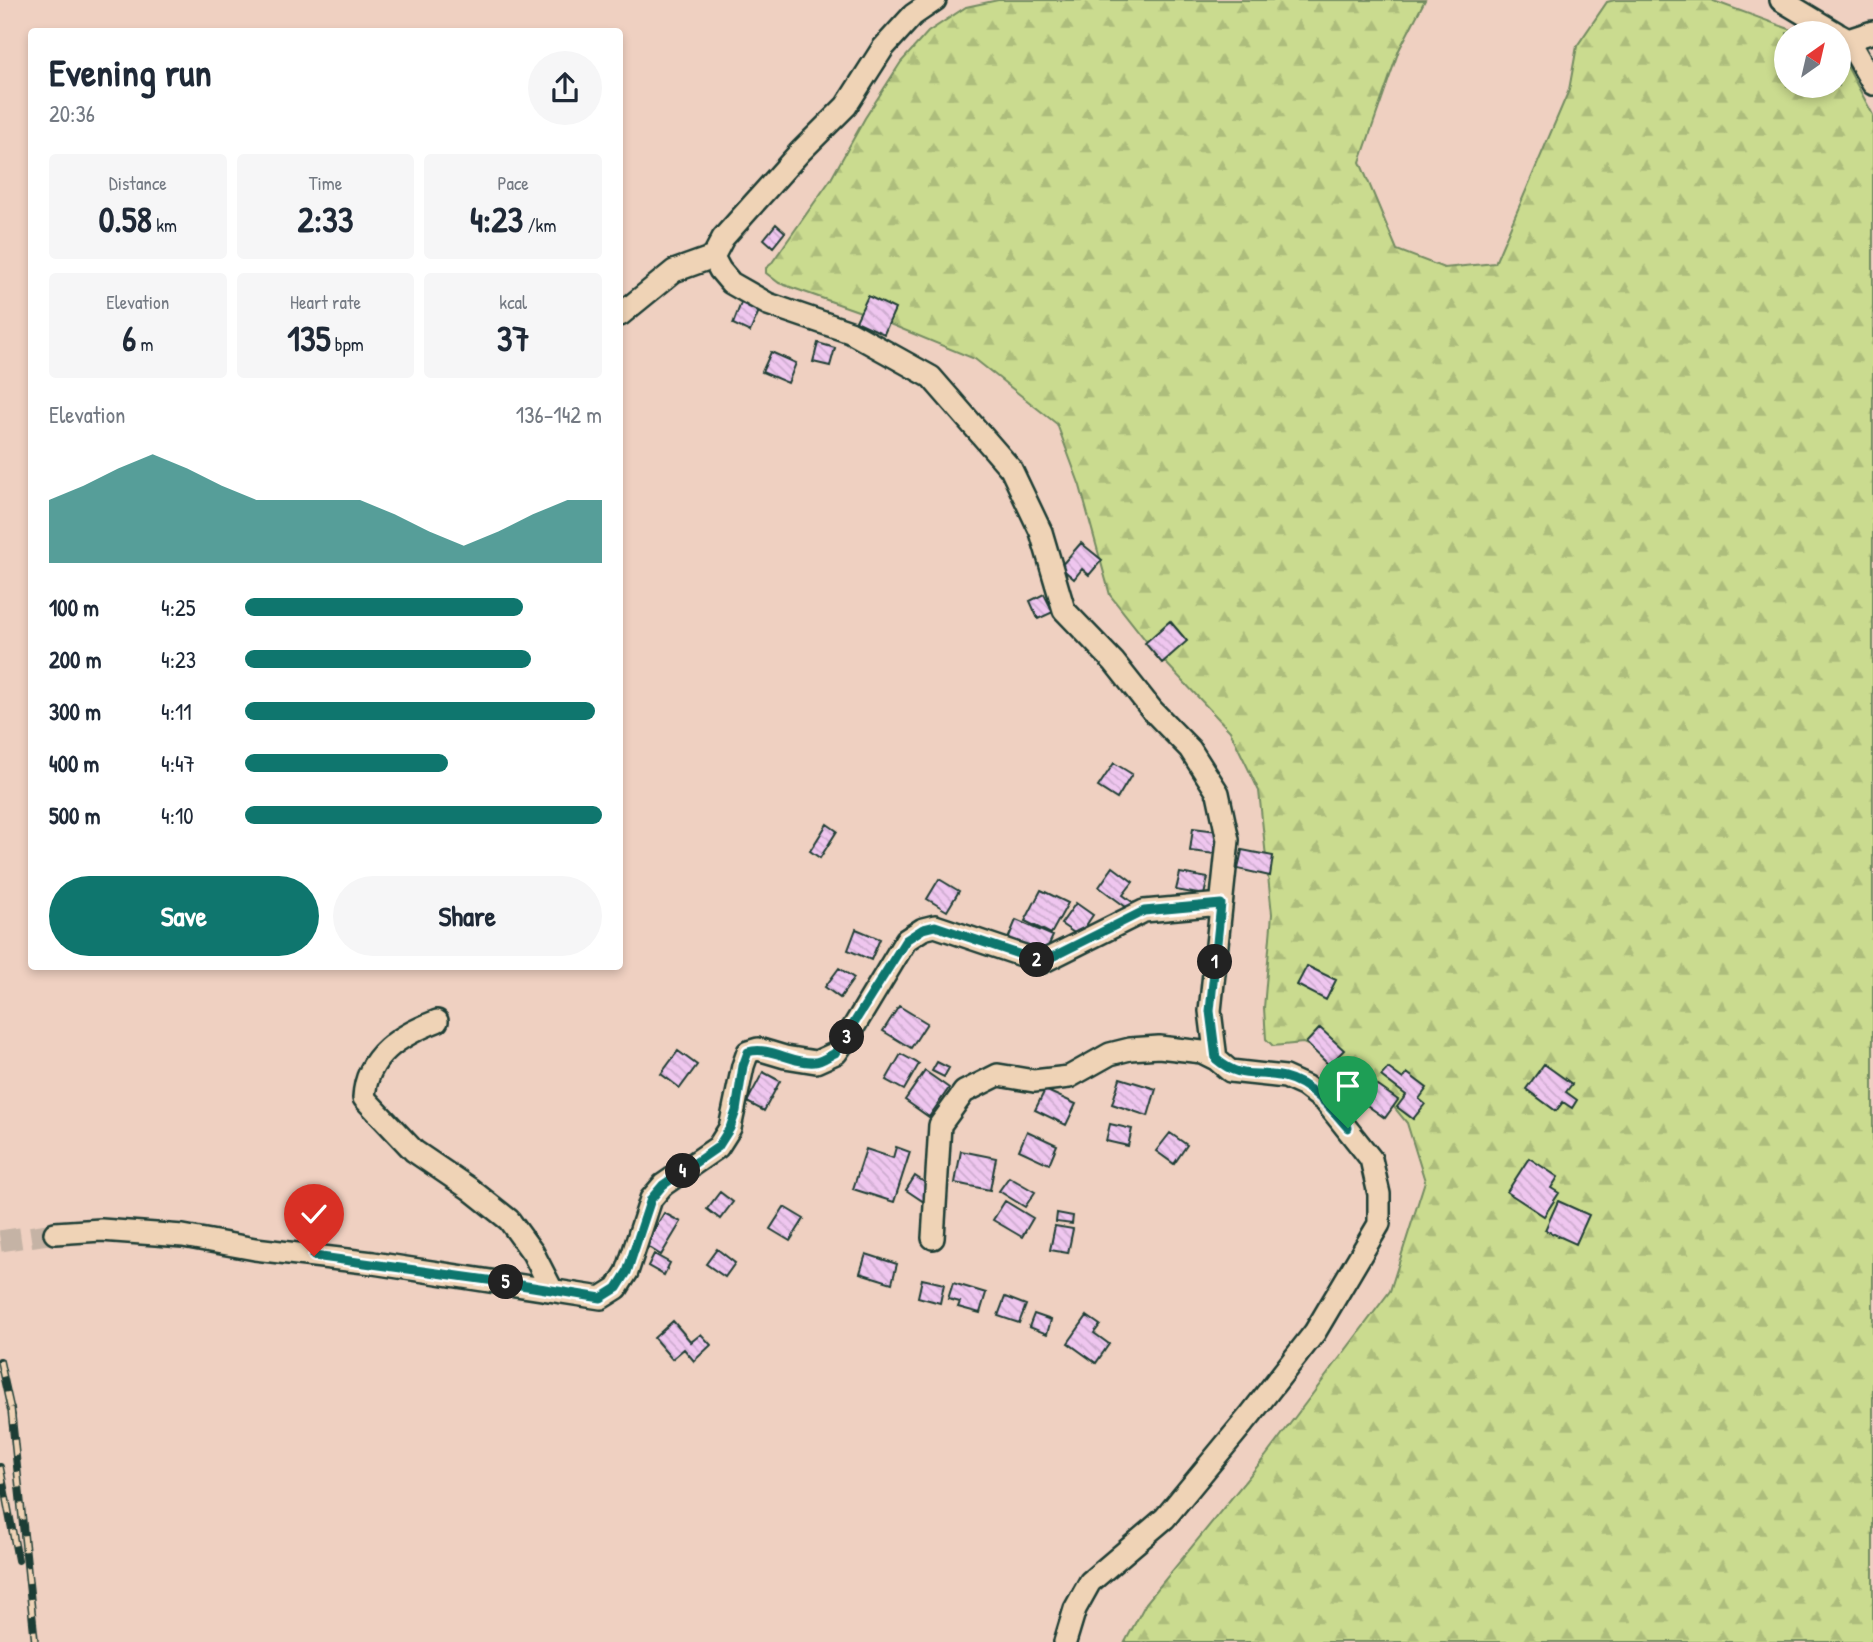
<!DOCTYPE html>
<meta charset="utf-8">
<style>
:root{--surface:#fff;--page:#f6f6f7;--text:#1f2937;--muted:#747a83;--accent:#0f766e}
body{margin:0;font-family:"Patrick Hand",sans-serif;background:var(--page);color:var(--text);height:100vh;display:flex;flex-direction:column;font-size:26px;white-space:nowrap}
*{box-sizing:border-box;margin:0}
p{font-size:23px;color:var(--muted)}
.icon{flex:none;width:38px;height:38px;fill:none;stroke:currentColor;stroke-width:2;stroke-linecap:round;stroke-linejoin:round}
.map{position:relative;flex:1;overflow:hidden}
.sheet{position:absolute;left:28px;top:28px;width:595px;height:942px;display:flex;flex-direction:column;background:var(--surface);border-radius:7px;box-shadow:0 4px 10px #0003}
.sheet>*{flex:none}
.needle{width:46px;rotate:34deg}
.tools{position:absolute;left:1774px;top:21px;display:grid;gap:14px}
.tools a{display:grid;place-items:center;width:77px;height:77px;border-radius:50%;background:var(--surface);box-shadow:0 4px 10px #0003;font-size:35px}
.pin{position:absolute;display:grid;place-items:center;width:60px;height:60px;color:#fff;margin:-72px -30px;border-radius:50% 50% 50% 0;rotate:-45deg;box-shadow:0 0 7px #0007}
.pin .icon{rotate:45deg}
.km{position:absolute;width:35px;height:35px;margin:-18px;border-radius:50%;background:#222;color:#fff;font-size:19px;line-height:35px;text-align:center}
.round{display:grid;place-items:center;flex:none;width:74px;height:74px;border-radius:37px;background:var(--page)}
.overview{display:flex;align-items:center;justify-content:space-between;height:119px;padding:0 21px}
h1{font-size:38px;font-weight:800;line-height:52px}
.figures{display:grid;grid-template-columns:repeat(3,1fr);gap:10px;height:119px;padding:7px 21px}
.figures div{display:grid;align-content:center;border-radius:7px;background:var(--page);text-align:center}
.figures b{font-size:35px;font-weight:800}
.figures small{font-size:19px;font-weight:400}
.figures p{font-size:19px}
.chart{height:196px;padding:14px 21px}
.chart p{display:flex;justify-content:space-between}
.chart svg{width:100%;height:126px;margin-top:7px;fill:var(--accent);opacity:.7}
.primary-button{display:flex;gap:14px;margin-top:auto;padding:14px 21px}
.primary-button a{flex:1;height:80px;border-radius:42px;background:var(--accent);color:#fff;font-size:28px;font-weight:800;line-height:80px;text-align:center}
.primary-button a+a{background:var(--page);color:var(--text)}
ul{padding:0 21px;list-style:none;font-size:23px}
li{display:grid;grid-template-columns:112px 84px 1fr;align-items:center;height:52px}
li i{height:18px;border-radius:9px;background:var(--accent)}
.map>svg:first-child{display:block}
.forest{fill:url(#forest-firs);stroke:#748c62;stroke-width:2}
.building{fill:url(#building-back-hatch);stroke:#1f3d34;stroke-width:2}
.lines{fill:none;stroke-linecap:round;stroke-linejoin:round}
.minor-tunnel{stroke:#c5b3a5;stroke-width:21;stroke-dasharray:21 10;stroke-linecap:butt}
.minor-casing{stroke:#1f3d34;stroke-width:26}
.minor{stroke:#efd3b6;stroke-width:21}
.rail-casing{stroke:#1f3d34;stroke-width:8}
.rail{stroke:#efd3b6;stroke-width:5;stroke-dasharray:16;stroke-linecap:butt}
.route-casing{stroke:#fff;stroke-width:14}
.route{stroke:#0f766e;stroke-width:9}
</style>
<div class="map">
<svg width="1873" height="1642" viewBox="0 0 1873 1642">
<defs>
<pattern id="forest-firs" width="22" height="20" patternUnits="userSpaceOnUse" patternTransform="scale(1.75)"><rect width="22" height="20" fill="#cadb8f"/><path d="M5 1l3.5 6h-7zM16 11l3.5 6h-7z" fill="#adbd7c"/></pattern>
<pattern id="building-back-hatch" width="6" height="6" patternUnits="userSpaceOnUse" patternTransform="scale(1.75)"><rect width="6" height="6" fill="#efc6ef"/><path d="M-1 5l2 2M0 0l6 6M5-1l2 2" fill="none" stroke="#ccabce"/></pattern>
</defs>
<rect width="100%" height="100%" fill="#efd0c1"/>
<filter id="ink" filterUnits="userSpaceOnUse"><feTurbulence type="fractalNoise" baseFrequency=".0143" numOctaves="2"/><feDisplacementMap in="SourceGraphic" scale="14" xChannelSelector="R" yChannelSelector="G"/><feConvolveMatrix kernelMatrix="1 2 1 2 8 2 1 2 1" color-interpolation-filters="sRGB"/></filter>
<g filter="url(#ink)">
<!-- forest -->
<path class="forest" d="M 998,0 L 1425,0 L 1399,50 L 1360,162 L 1397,250 L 1444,268 L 1495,263 L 1569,90 L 1577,46 L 1607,2 L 1615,0 L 1711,0 L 1800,33 L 1787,33 L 1787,86 L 1839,86 L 1839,51 L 1873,115 L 1873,1642 L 1125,1642 L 1146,1603 L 1265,1457 L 1390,1291 L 1425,1181 L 1407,1123 L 1363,1069 L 1303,1043 L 1273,1046 L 1266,1039 L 1264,1008 L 1272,914 L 1259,791 L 1230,731 L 1151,647 L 1110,595 L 1080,486 L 1057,424 L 975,359 L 858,311 L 779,283 L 766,273 L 766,268 L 771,264 L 831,179 L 865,118 L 901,62 L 928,32 L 966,7 Z"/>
<!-- building -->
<path class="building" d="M 776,224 L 785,232 L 773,247 L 764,239 Z
M 868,296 L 895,309 L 884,334 L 856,321 Z
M 741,303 L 759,311 L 750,332 L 733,324 Z
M 818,343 L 835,348 L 830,366 L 813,362 Z
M 771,352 L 796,363 L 788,383 L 762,372 Z
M 1081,543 L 1102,560 L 1089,575 L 1082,569 L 1074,579 L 1060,567 Z
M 1044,594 L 1053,612 L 1038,619 L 1030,601 Z
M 1170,621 L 1187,641 L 1162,663 L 1145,643 Z
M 1114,763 L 1132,774 L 1117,799 L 1098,787 Z
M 827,824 L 837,831 L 820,858 L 810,851 Z
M 1193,828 L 1218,831 L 1215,854 L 1190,851 Z
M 1242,850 L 1273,856 L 1270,876 L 1238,869 Z
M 1113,867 L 1133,882 L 1123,895 L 1135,904 L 1130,910 L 1099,887 Z
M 1180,873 L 1208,878 L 1204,895 L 1176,890 Z
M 939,879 L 959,891 L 947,911 L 927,899 Z
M 1041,890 L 1068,903 L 1051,934 L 1025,921 Z
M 1076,903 L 1093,915 L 1079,936 L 1061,924 Z
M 1016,920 L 1053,936 L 1044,955 L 1008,939 Z
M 856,929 L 880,939 L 871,960 L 848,950 Z
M 1307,966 L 1336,980 L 1326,1000 L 1297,985 Z
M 839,968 L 854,978 L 840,998 L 825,987 Z
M 899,1006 L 927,1023 L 911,1048 L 883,1031 Z
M 1320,1028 L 1344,1050 L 1329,1065 L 1306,1043 Z
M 678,1051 L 697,1065 L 680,1088 L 661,1074 Z
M 901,1054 L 919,1064 L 904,1090 L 886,1080 Z
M 937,1062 L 949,1068 L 944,1077 L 932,1071 Z
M 1544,1064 L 1572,1084 L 1566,1092 L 1577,1100 L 1572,1108 L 1563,1102 L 1556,1111 L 1526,1089 Z
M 1388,1068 L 1403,1079 L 1407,1073 L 1427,1088 L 1419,1099 L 1425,1104 L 1413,1119 L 1397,1107 L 1406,1095 L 1381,1076 Z
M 925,1071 L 949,1088 L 929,1117 L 905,1100 Z
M 763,1072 L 780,1081 L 764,1111 L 747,1102 Z
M 1120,1078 L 1156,1089 L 1148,1116 L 1112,1104 Z
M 1374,1083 L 1398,1100 L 1385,1118 L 1361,1101 Z
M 1045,1090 L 1076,1104 L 1066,1125 L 1035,1110 Z
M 1110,1124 L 1132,1129 L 1128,1146 L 1106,1141 Z
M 1027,1131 L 1057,1145 L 1049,1164 L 1019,1150 Z
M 1170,1133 L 1187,1145 L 1174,1164 L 1156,1151 Z
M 896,1147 L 910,1152 L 894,1202 L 853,1189 L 866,1149 L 893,1158 Z
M 961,1151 L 996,1158 L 990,1190 L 955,1183 Z
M 1529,1158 L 1558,1177 L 1551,1188 L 1559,1193 L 1544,1216 L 1507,1192 Z
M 915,1176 L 933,1188 L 924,1202 L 906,1190 Z
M 1009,1177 L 1035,1192 L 1025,1207 L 999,1191 Z
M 720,1192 L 733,1202 L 720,1219 L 707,1209 Z
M 1005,1201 L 1033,1218 L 1022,1237 L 993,1220 Z
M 1558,1201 L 1589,1215 L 1576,1244 L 1545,1230 Z
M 784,1207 L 804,1219 L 790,1241 L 770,1229 Z
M 664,1213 L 681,1222 L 661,1255 L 645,1245 Z
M 1057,1213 L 1073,1216 L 1072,1224 L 1056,1222 Z
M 1055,1226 L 1073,1229 L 1068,1253 L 1050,1250 Z
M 717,1249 L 735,1263 L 725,1277 L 706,1264 Z
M 654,1254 L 670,1263 L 664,1275 L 648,1266 Z
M 866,1254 L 897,1264 L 892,1283 L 860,1273 Z
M 922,1279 L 944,1284 L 940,1303 L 918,1297 Z
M 953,1283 L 986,1293 L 980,1313 L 958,1307 L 960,1302 L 948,1299 Z
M 1005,1297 L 1026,1305 L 1019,1323 L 998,1316 Z
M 1034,1314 L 1051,1320 L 1047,1334 L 1029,1327 Z
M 1087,1316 L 1100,1325 L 1094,1333 L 1109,1344 L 1096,1363 L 1068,1343 Z
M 673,1321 L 691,1342 L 701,1334 L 711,1345 L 694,1361 L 684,1349 L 672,1359 L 654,1338 Z"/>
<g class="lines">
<!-- minor-tunnel -->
<path class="minor-tunnel" d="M 0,1241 L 55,1233"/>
<defs>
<path id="minor" d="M 935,0 L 913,15 L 883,48 L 846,106 L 800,152 L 723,238 L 713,257 L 720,270 L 731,283 L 768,304 L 850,332 L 931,377 L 1011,469 L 1041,532 L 1064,610 L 1114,662 L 1152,710 L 1190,749 L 1218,793 L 1228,840 L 1210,1011 L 1216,1059 L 1230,1071 L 1285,1077 L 1305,1086 L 1325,1101 L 1371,1159 L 1379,1194 L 1379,1224 L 1315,1332 L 1251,1414 L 1165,1518 L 1090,1582 L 1075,1609 L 1065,1642
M 1781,0 L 1836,33
M 1839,35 L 1848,40 L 1873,84
M 1848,40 L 1873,32
M 620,315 L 674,271 L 713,257
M 437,1021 C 401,1035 366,1055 364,1098 L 414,1151 L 470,1189 L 509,1220 L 533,1253 L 552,1290
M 55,1233 L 101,1230 L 183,1236 L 255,1249 L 373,1263 L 601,1298 L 617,1288 L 627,1272 L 651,1199 L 663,1185 L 718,1147 L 730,1128 L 743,1066 L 748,1052 L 758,1049 L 785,1057 L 816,1062 L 836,1053 L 850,1033 L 906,940 L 923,929 L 935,926 L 1042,962 L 1144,911 L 1221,904
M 933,1238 L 940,1125 L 964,1092 L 998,1075 L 1034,1081 L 1069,1077 L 1110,1054 L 1130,1049 L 1159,1047 L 1202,1052 L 1216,1059"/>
</defs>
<!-- minor casing -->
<use href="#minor" class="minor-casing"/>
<!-- minor -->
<use href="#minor" class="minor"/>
<defs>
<path id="rail" d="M 0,1361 L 12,1415
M 11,1408 L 35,1642
M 0,1467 L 18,1560"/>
</defs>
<!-- rail casing -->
<use href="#rail" class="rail-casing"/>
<!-- rail -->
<use href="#rail" class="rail"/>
</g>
</g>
<g class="lines" filter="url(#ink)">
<defs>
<path id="route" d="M 314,1256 L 502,1282 L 601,1298 L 617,1288 L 627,1272 L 651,1199 L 663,1185 L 718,1147 L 730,1128 L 736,1111 L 743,1066 L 748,1052 C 769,1045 792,1064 815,1062 C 821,1062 829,1056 835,1053 L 906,940 L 923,929 L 935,926 L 1042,962 L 1144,911 L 1221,904 L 1210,1011 L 1216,1059 C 1242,1081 1254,1070 1284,1077 C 1310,1083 1331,1108 1348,1128"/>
</defs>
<!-- route casing -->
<use href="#route" class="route-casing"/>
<!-- route -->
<use href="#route" class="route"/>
</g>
</svg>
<div class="tools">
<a><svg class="needle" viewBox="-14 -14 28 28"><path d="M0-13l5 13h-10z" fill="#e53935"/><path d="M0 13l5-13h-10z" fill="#747a83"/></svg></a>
</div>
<div class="pin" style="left:1348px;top:1128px;background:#1e9e55"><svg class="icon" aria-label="arrive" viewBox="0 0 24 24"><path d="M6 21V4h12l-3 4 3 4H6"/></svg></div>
<div class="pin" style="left:314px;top:1256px;background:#d93025"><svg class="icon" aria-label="check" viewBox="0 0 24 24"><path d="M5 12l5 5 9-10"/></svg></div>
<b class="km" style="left:1215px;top:962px">1</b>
<b class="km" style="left:1037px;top:960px">2</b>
<b class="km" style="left:847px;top:1037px">3</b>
<b class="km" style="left:683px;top:1171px">4</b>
<b class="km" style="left:506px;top:1282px">5</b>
<section class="sheet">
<div class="overview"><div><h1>Evening run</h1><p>20:36</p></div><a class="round"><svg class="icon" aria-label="share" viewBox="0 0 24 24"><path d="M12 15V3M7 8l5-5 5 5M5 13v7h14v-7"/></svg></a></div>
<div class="figures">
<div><p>Distance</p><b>0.58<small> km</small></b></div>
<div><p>Time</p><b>2:33</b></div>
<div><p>Pace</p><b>4:23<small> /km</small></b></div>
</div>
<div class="figures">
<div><p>Elevation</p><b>6<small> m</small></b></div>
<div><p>Heart rate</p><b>135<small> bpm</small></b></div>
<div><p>kcal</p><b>37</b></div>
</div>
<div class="chart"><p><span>Elevation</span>136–142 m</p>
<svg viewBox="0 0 160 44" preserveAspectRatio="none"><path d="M0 44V22L10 17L20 11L30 6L40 11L50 17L60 22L70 22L80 22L90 22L100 27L110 33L120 38L130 33L140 27L150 22L160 22V44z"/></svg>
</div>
<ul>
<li><b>100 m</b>4:25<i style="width:78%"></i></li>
<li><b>200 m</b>4:23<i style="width:80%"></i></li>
<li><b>300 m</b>4:11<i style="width:98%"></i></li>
<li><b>400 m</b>4:47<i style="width:57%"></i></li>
<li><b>500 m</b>4:10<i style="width:100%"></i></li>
</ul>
<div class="primary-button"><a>Save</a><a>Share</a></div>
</section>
</div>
